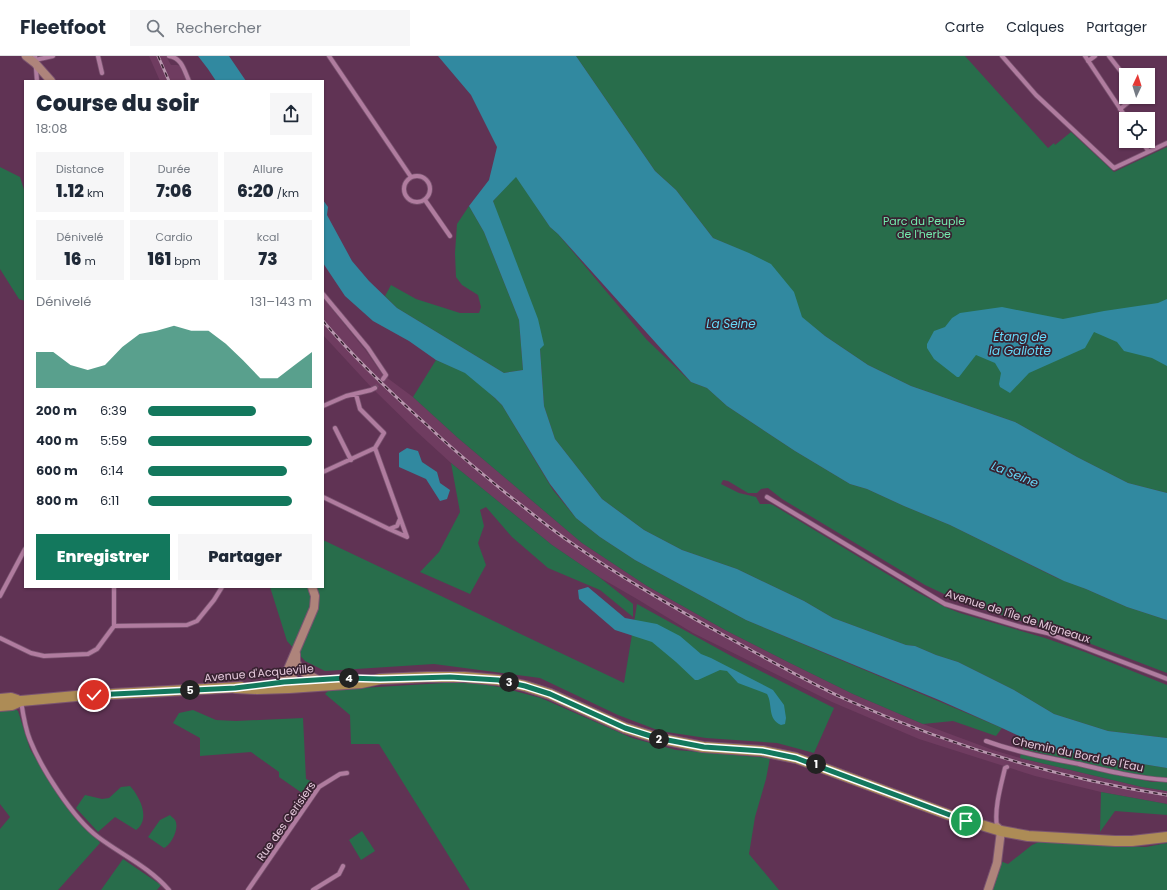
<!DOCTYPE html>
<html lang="fr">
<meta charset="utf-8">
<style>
:root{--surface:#fff;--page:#f6f6f7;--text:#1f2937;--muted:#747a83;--line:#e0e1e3;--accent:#13785d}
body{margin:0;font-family:Poppins,sans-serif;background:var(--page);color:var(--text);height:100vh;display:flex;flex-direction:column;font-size:15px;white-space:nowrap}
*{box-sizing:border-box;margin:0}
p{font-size:13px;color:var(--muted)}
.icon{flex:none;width:22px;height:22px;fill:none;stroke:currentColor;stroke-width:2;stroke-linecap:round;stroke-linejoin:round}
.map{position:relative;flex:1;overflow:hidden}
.details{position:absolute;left:24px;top:24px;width:300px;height:508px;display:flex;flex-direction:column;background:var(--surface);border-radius:0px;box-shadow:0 1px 3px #0004}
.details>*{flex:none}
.needle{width:26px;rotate:4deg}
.tools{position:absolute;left:1119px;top:12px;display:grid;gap:8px}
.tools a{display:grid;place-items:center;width:36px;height:36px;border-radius:0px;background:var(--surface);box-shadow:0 1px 3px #0004;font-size:20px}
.pin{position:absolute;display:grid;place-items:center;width:34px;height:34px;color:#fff;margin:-17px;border:2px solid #fff;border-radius:50%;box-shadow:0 1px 4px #0007}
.km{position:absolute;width:20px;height:20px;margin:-10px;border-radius:50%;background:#222;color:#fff;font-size:11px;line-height:20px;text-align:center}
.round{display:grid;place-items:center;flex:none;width:42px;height:42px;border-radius:0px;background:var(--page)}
.headline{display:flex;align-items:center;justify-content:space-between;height:68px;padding:0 12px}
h1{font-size:22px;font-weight:800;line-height:30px}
.metrics{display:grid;grid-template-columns:repeat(3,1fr);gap:6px;height:68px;padding:4px 12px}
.metrics div{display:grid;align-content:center;border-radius:0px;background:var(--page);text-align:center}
.metrics b{font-size:17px;font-weight:800}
.metrics small{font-size:11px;font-weight:400}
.metrics p{font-size:11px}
.chart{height:112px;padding:8px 12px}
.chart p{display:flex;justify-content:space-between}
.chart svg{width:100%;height:72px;margin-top:4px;fill:var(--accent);opacity:.7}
.action{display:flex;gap:8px;margin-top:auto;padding:8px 12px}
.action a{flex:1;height:46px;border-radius:0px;background:var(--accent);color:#fff;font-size:16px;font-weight:800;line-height:46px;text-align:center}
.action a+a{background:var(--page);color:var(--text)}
ul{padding:0 12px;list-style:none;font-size:13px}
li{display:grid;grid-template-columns:64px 48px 1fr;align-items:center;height:30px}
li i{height:10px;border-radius:5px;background:var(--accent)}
header{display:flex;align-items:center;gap:24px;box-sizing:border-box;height:56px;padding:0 20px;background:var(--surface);border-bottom:1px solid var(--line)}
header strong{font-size:19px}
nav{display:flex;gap:22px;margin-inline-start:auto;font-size:14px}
.search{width:280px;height:36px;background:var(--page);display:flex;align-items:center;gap:10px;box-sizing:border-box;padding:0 14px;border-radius:0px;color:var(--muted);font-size:15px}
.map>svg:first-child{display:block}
.built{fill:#6f3c60}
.green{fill:#286d4b}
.water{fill:#3189a0}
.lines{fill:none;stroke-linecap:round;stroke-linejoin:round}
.street-tunnel{stroke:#744968;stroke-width:4;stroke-dasharray:4 2;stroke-linecap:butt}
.street-casing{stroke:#7a5470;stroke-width:5.5}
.secondary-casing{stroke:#7a5470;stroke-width:10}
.primary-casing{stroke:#7a5470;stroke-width:12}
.street{stroke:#b07c9f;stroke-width:4}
.secondary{stroke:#ae847b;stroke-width:8}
.primary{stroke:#ad8c56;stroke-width:10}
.rail-casing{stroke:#b897ae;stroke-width:3}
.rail{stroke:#392332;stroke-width:1.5;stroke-dasharray:4.5;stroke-linecap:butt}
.route-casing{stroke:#fff;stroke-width:8}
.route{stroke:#13785d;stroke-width:5}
.labels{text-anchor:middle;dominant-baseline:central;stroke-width:3.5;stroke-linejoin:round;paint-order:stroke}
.park-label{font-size:11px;fill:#74ecae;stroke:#392332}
.street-label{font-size:11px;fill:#e4c8db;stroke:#392332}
.water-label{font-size:12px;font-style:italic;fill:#66d9f9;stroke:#392332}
</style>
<header>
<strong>Fleetfoot</strong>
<div class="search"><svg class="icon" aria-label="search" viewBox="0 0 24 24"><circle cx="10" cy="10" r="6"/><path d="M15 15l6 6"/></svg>Rechercher</div>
<nav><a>Carte</a><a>Calques</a><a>Partager</a></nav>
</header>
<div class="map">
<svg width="1167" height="834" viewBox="0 0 1167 834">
<rect width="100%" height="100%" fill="#603354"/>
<!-- built -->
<path class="built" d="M 149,0 L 166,0 L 171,9 L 177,9 L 180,10 L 187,25 L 160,25 Z
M 323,242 L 366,295 L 382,318 L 413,341 L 458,382 L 582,487 L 647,530 L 725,574 L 790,607 L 853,638 L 923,668 L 993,694 L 1020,702 L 1142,731 L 1167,735 L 1167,748 L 1101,736 L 1035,720 L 919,683 L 832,646 L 693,577 L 637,543 L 599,521 L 552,489 L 451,407 L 417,376 L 372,332 L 323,279 Z"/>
<!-- green -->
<path class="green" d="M 576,0 L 965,0 L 1048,92 L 1054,87 L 1055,89 L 1071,76 L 1114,116 L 1167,91 L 1167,437 L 1128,427 L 1077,401 L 1015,366 L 911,330 L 868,309 L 825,280 L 788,251 L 741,194 L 713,182 L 676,134 L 655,115 Z
M 0,111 L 20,121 L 25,137 L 25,245 L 19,243 L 0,213 Z
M 516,120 L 550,171 L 558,178 L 647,284 L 691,326 L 707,332 L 727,350 L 795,395 L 850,428 L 867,433 L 904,450 L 950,469 L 1057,522 L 1086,533 L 1127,551 L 1167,564 L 1167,617 L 1078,583 L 1046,572 L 1007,561 L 959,545 L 925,529 L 782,443 L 768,432 L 761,433 L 757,437 L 748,437 L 728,425 L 723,424 L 721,428 L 739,437 L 756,441 L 760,448 L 770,448 L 773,449 L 915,535 L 945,551 L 960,557 L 1045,582 L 1085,596 L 1167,629 L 1167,682 L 1108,675 L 1054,658 L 1014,634 L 958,606 L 936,599 L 915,590 L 906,589 L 833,562 L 804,545 L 737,513 L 682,494 L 644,474 L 602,443 L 555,383 L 544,350 L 540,293 L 493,145 Z
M 469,150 L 484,176 L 519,264 L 523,314 L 504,317 L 397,252 L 385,240 L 391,229 L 416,243 L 460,257 L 479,257 L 481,251 L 478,239 L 462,229 L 456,221 L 455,197 L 457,168 Z
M 436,304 L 471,319 L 502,349 L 553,434 L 576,462 L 600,481 L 635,504 L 746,564 L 1002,672 L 996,680 L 953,665 L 923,668 L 853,638 L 790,607 L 725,574 L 647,530 L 582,487 L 458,382 L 413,341 Z
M 451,407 L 552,489 L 599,521 L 633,548 L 633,561 L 600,534 L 548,512 L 512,481 L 486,451 L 480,454 L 484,470 L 478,487 L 486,509 L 470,538 L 420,516 L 439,496 L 460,456 Z
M 323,484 L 624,627 L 637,548 L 733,601 L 834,652 L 814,697 L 777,687 L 706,682 L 660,675 L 618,659 L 540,622 L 434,608 L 325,615 L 305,605 L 287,585 L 270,531 L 323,531 Z
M 444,627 L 473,627 L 500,631 L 541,642 L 632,682 L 676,694 L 770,702 L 766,723 L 755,761 L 749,798 L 779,834 L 470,834 L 379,688 L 351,688 L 350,659 L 325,638 L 329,634 Z
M 13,652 L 18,655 L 30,693 L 61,744 L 94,777 L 100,787 L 58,834 L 0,834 L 0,773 L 10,761 L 0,748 L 0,653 Z
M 193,654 L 216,664 L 236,665 L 303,662 L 306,723 L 311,725 L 302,737 L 279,721 L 279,716 L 251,696 L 200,700 L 200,682 L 173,667 L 179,657 Z
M 1024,683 L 1044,692 L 1167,712 L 1167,722 L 1145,721 L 1023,693 Z
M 1021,697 L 1152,726 L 1167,726 L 1167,735 L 1142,731 L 1020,702 Z
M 130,730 C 140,741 151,763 136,774 L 115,761 L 98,776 L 76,752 L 85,739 L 102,743 L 109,742 L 121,731 Z
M 1101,736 L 1167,748 L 1167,759 L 1115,755 L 1100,776 Z
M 170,759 C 171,761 174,762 175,764 C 180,772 171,789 164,792 L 148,781 L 160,764 Z
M 362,775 L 375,795 L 361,804 L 349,784 Z
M 1041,785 L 1077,788 L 1146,791 L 1167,787 L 1167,834 L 991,834 L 1000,805 L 1008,808 L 1032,789 Z
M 123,803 L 161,829 L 157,834 L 101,834 Z"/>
<!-- water -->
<path class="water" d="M 198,0 L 229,0 L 246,25 L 216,25 L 208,13 Z
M 438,0 L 576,0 L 655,115 L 676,134 L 713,182 L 749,197 L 771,208 L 794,236 L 802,261 L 825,280 L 868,309 L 911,330 L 1015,366 L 1077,401 L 1128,427 L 1167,437 L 1167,564 L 1127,551 L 1086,533 L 1064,525 L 950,469 L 904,450 L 867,433 L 850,428 L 795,395 L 727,350 L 707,332 L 691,326 L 558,178 L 550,171 L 516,121 L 493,145 L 538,263 L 544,289 L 540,293 L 544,350 L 555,383 L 602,443 L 644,474 L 682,494 L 737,513 L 804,545 L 833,562 L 906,589 L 915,590 L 936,599 L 958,606 L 1014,634 L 1054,658 L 1108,675 L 1167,682 L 1167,712 L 1044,692 L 1002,672 L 939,644 L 746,564 L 635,504 L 600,481 L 576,462 L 550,428 L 502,349 L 495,342 L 465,317 L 436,304 L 409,285 L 373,265 L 345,240 L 323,207 L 323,144 L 328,151 L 327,159 L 352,205 L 369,225 L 397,252 L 504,317 L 523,314 L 519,264 L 484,176 L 469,150 L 489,124 L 497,91 L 471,39 Z
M 1167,243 L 1167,310 L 1152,302 L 1124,295 L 1117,286 L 1094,276 L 1085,292 L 1029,317 L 1010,337 L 1000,331 L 999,328 L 1001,317 L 995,307 L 976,299 L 959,321 L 957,321 L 934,303 L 927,292 L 927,288 L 934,275 L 945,271 L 952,262 L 960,257 L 1002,251 L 1063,263 L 1104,255 L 1158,247 Z
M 407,392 L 418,395 L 422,406 L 437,416 L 440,427 L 450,434 L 447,443 L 440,445 L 426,423 L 399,411 L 399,397 Z
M 588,531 L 625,562 L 657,568 L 680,580 L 701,598 L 711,602 L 773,634 L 784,649 L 786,662 L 785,668 L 781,669 C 767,663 773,648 767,638 L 738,627 L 727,615 L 720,614 L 698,624 L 695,624 L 676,606 L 652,586 L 615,574 L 579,543 L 578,534 Z"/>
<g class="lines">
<!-- street-tunnel -->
<path class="street-tunnel" d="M 375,332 L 383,323"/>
<defs>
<path id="street" d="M 35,0 L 37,25
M 98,0 L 102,17
M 169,0 C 182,2 184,14 189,25
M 329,0 L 411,121
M 1002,0 L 1036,39 L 1114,112 L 1167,87
M 1085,0 L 1127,63
M 1109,0 L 1126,22
M 35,4 L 53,0
M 1088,5 L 1095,0
M 1120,53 L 1135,41
M 1142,85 L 1148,95
M404 133a13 13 0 1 1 26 0a13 13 0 1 1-26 0Z
M 425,144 L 450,180
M 323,238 L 368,292 L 386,319 L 383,323
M 356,338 L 360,353 L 384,377 L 375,392
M 323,350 L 346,340 L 371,334 L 375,332
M 335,372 L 351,404
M 375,392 L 407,481 L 389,473
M 323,416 L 375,392
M 323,441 L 389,473 L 397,470 L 400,463
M 767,441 L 945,548 L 1021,571 L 1047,577 L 1167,623
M 0,540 L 25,493
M 114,570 L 114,531
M 0,582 L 31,597 L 44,600 L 88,598 L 97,593 L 114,570 L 187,569 L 197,565 L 214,544 L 222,531
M 21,645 C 23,658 25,672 30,684 C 42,714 73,762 98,781 C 122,799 149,811 169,834
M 986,685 C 1016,696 1048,702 1079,708 C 1108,715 1137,722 1167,724
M 997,770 C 994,753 1001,729 1005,712 L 1007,711
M 248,834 L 319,731 L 340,718 L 347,717
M 313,834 L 339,818 L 343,810"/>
<path id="secondary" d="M 26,0 L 35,7 L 51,25
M 296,598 L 296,606 L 300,614 L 318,624
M 290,610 C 290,618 295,624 296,631
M 281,626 L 285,620 L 314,552 L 315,540 L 312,531
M 988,834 L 997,807 L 1001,775 L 997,771"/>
<path id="primary" d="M 235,632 L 257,633 L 289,632 L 361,627 L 380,623 L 427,621 L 464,621 L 498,624 L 525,630 L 550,638 L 625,672 L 657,682 L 703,691 L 762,695 L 796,702 L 952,760 L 1001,775 L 1028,780 L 1115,785 L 1132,785 L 1167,781
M 0,643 L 11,642 L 17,644
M 0,650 L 12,649 L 21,645 L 76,640 L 241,631"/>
</defs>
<!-- street casing -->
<use href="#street" class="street-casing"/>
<!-- secondary casing -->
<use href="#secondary" class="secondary-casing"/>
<!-- primary casing -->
<use href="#primary" class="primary-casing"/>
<!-- street -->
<use href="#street" class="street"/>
<!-- secondary -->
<use href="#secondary" class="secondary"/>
<!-- primary -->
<use href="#primary" class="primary"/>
<defs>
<path id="rail" d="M 158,0 L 169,25
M 323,265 C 355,303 391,337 428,370 C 453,394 480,416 507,438 C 528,454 548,471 570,486 C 617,519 668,548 718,576 C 760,599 802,623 845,643 C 948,689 1056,722 1167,739"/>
</defs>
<!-- rail casing -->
<use href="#rail" class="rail-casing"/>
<!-- rail -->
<use href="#rail" class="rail"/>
</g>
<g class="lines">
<defs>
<path id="route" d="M 94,639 L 235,632 L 284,626 L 346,622 L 380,623 L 450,621 L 498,624 L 525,630 L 550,638 L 625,672 L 657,682 L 704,691 L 762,695 L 796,702 L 966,765"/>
</defs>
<!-- route casing -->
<use href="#route" class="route-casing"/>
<!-- route -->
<use href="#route" class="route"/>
</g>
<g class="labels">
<!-- park labels -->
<g class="park-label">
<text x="924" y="165">Parc du Peuple<tspan x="924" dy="13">de l'herbe</tspan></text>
</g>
<!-- street labels -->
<g class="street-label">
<text transform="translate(1018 560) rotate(18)">Avenue de l'Île de Migneaux</text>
<text transform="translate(259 617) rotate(-5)">Avenue d'Acqueville</text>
<text transform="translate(1078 698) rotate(12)">Chemin du Bord de l'Eau</text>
<text transform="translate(286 765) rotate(-55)">Rue des Cerisiers</text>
</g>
<!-- water labels -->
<g class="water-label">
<text x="731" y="267">La Seine</text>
<text x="1020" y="280">Étang de<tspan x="1020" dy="14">la Galiotte</tspan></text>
<text transform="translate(1015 418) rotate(22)">La Seine</text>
</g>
</g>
</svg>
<div class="tools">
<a><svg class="needle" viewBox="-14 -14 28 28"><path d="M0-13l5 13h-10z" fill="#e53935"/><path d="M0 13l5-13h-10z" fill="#747a83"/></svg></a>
<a><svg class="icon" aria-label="locate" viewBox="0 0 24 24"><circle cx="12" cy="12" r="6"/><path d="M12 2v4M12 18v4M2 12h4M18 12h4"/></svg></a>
</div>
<div class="pin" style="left:966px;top:765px;background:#1e9e55"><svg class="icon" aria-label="arrive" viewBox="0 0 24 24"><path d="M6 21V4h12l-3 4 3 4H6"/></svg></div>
<div class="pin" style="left:94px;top:639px;background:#d93025"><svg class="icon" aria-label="check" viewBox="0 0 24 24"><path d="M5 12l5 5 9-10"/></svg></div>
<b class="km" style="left:816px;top:708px">1</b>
<b class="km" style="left:659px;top:683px">2</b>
<b class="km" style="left:509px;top:626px">3</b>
<b class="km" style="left:349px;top:622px">4</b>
<b class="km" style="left:190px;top:634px">5</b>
<section class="details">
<div class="headline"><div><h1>Course du soir</h1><p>18:08</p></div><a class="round"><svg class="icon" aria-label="share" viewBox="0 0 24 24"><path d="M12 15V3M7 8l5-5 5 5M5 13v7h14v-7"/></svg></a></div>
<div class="metrics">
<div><p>Distance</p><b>1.12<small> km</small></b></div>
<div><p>Durée</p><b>7:06</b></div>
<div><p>Allure</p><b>6:20<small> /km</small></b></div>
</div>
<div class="metrics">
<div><p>Dénivelé</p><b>16<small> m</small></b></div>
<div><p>Cardio</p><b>161<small> bpm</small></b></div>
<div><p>kcal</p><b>73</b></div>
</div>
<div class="chart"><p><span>Dénivelé</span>131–143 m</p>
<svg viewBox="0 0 160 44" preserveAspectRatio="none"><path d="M0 44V22L10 22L20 30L30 33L40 30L50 19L60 11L70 9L80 6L90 9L100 9L110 17L120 27L130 38L140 38L150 30L160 22V44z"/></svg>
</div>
<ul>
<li><b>200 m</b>6:39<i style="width:66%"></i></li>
<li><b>400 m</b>5:59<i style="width:100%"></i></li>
<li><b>600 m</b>6:14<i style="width:85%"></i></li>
<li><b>800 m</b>6:11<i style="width:88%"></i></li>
</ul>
<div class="action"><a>Enregistrer</a><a>Partager</a></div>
</section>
</div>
